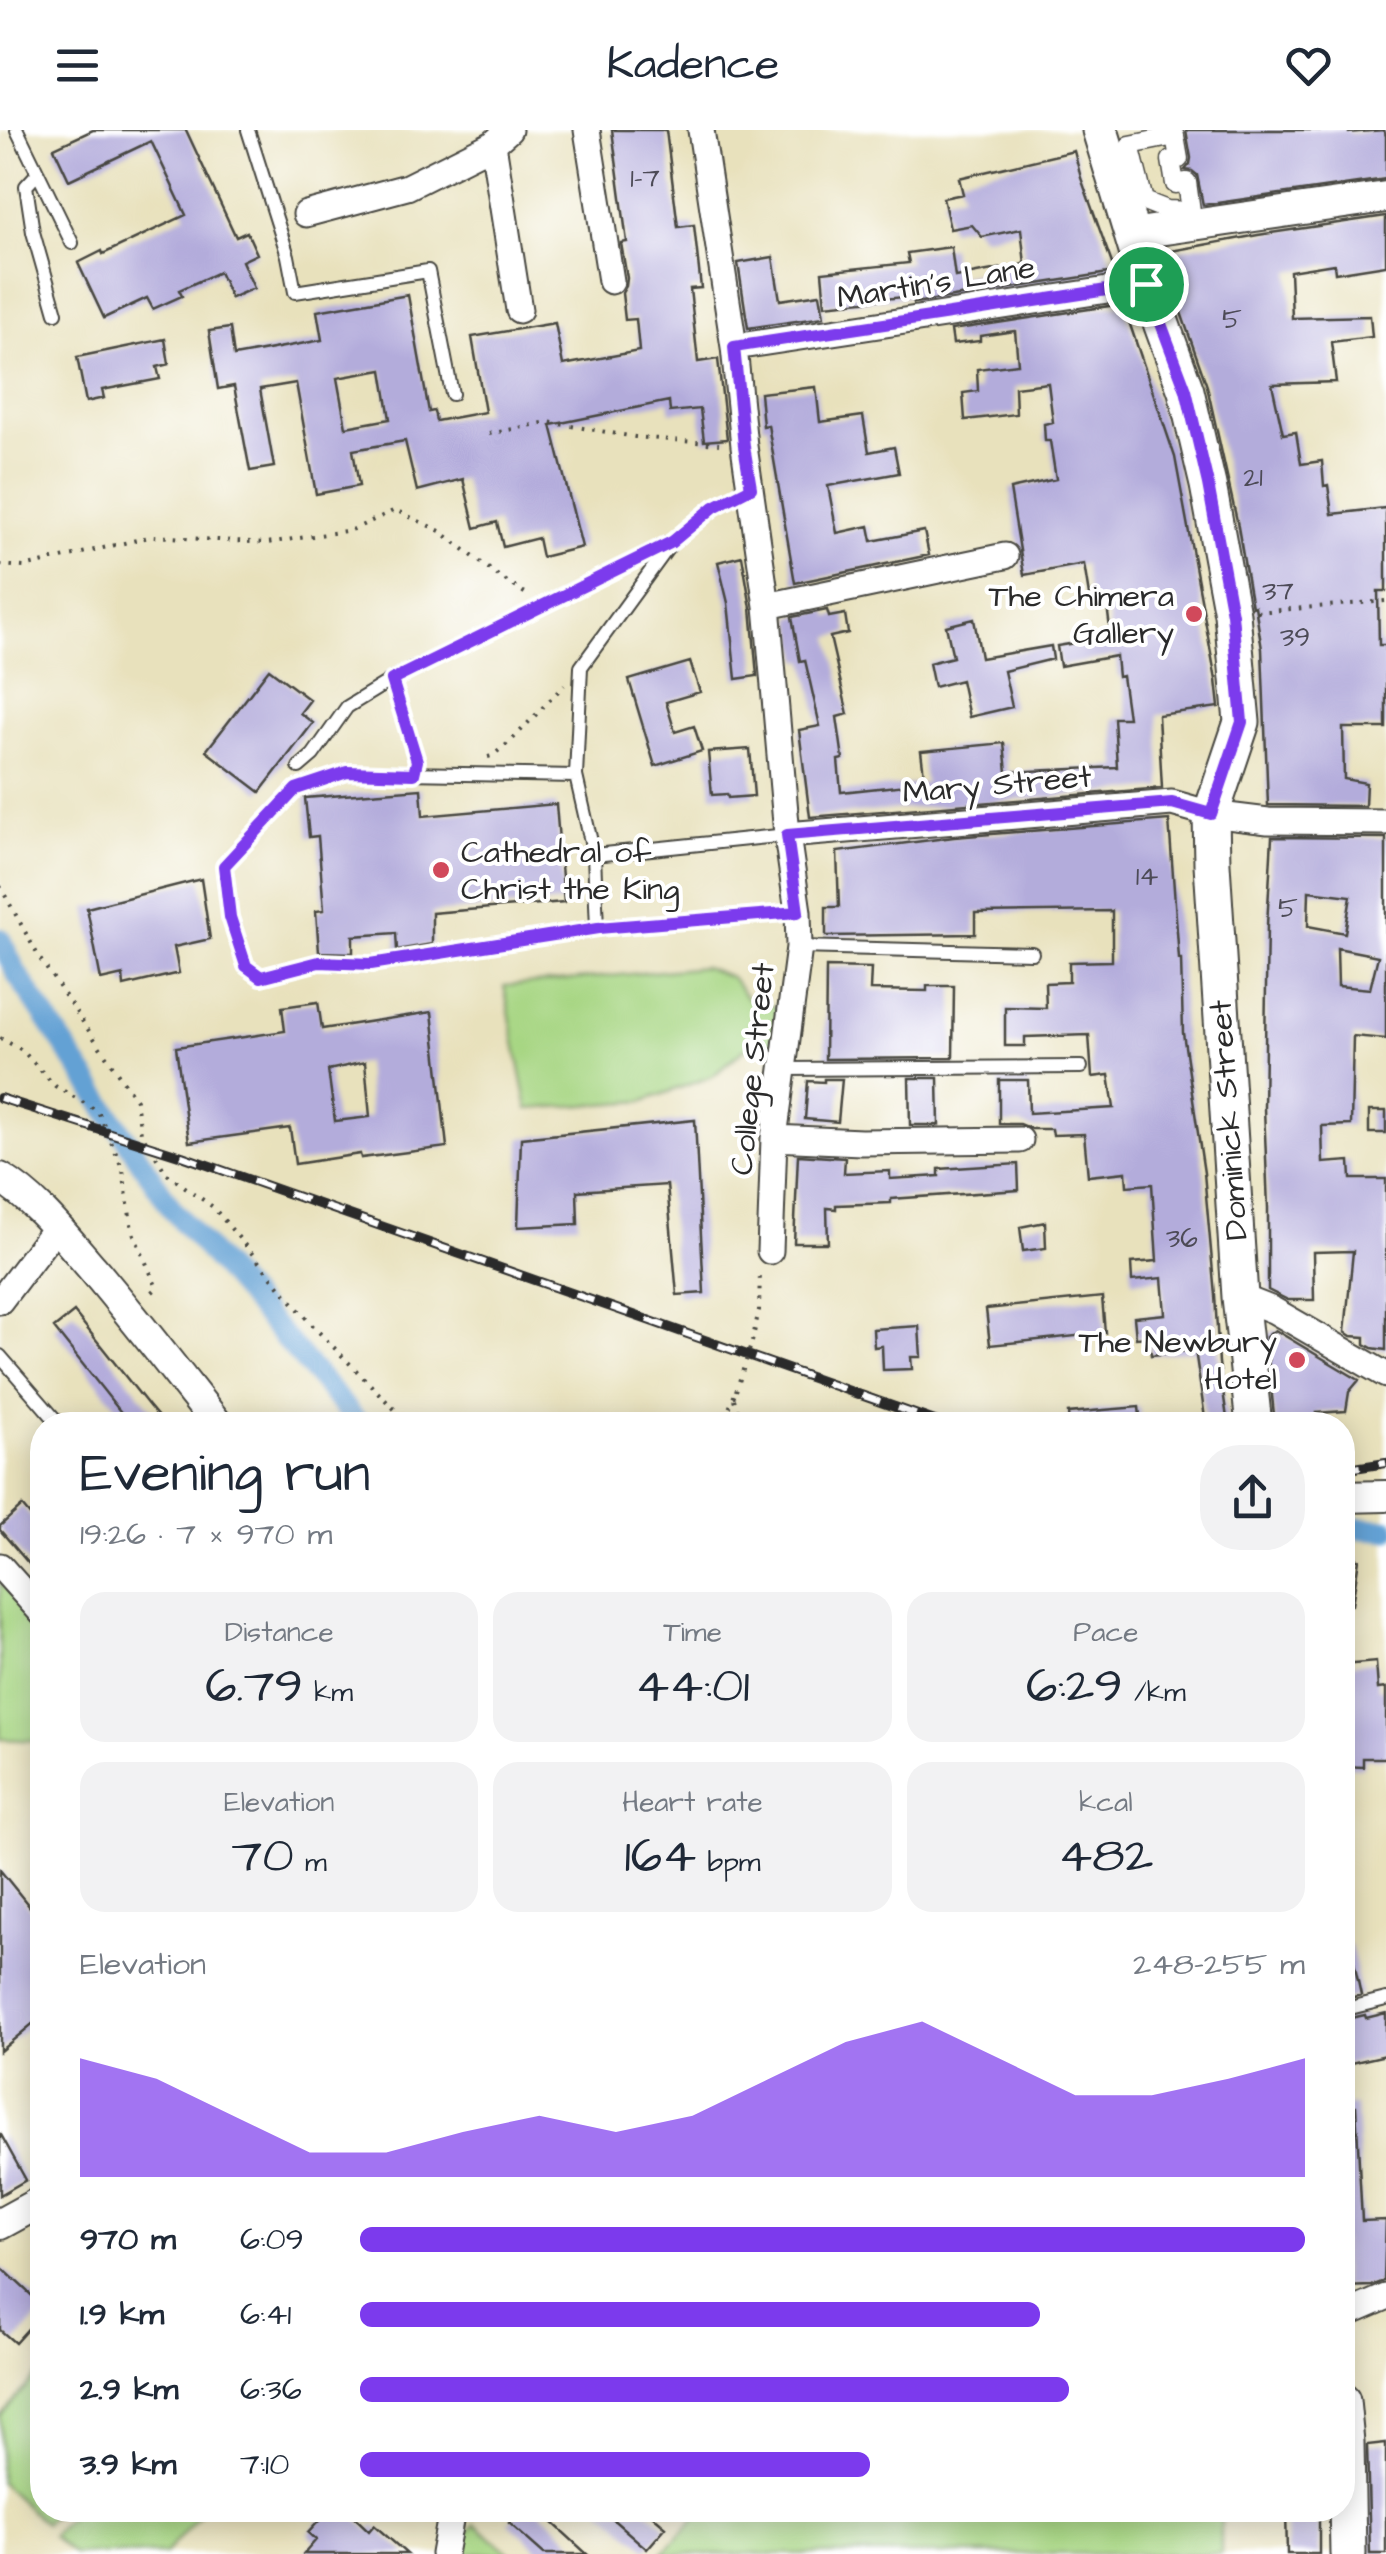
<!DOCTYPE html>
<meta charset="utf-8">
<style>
:root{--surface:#fff;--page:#f2f2f3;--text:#1f2937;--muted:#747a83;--accent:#7c3aed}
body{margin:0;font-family:"Architects Daughter",sans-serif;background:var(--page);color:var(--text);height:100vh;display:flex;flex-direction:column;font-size:38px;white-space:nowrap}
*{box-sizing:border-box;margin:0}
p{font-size:32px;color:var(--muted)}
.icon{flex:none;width:55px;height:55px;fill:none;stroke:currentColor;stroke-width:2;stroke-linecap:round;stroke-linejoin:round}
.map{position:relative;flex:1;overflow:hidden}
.sheet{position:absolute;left:30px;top:1282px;width:1325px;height:1110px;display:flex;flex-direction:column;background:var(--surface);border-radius:40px;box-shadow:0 5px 25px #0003}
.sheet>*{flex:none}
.pin{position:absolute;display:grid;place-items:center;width:85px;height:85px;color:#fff;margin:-42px;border:5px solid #fff;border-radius:50%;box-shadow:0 2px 10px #0007}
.round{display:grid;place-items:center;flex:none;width:105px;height:105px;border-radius:40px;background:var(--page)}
.head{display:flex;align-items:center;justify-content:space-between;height:170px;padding:0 50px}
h1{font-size:55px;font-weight:600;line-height:75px}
.stats{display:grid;grid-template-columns:repeat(3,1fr);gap:15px;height:170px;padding:10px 50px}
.stats div{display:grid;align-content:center;border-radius:25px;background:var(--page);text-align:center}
.stats b{font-size:50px;font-weight:600}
.stats small{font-size:28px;font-weight:400}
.stats p{font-size:28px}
.chart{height:280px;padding:20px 50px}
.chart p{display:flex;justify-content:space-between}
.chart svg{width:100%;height:180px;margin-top:10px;fill:var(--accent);opacity:.7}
ul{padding:0 50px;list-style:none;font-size:32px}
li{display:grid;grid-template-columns:160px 120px 1fr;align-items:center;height:75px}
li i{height:25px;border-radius:12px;background:var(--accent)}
header{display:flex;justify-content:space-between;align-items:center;height:130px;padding:0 50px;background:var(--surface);font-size:45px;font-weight:600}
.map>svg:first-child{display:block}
.green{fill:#a7d683;stroke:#698057;stroke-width:2.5}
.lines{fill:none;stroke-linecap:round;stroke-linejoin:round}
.canal{stroke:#63a1d4;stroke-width:22}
.building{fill:#b3acdb;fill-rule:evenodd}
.service-casing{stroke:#474641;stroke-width:16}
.pedestrian-casing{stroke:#474641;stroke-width:21}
.minor-casing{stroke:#474641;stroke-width:29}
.tertiary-casing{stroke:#474641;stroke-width:34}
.secondary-casing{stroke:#474641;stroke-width:39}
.path{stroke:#474641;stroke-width:4;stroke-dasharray:2.5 8;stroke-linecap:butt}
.service{stroke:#fff;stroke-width:12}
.pedestrian{stroke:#fff;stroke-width:18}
.minor{stroke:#fff;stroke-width:25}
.tertiary{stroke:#fff;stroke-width:30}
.secondary{stroke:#fff;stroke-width:35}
.rail-casing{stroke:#2b2b2b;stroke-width:10}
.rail{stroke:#fff;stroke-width:6;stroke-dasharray:19;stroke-linecap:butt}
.path-bridge{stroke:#474641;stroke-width:4;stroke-dasharray:2.5 8;stroke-linecap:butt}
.route-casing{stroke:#fff;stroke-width:20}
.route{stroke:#7c3aed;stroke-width:12}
.poi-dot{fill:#d1495b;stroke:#fff;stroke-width:4}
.labels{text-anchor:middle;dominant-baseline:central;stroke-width:8;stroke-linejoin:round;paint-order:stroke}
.number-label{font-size:28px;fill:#4d4b57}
.street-label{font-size:32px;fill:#2b2b2b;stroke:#fff}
.poi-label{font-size:32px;fill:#2b2b2b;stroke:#fff;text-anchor:end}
</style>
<header><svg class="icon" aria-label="menu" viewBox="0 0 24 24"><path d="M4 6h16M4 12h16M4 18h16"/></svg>Kadence<svg class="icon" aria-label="heart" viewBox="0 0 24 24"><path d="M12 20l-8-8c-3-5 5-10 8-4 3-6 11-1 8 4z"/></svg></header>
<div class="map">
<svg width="1386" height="2424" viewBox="0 0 1386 2424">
<rect width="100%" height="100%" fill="#fff"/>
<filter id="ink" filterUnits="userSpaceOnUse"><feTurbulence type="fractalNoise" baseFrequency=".01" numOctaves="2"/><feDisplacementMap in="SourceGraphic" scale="20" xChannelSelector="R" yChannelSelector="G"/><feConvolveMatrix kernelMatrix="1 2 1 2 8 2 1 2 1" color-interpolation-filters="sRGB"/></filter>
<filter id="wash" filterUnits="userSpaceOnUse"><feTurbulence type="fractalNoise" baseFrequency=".0048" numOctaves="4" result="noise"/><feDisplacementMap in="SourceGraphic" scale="40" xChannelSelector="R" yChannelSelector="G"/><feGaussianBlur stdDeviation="2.25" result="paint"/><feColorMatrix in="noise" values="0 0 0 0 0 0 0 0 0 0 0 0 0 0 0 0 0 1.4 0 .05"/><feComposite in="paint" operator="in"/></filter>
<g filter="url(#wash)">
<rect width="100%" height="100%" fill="#e8e1bc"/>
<!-- green -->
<path class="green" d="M 704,837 L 731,847 L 747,868 L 781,879 L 778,912 L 744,919 L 713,946 L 644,971 L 528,979 L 504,856 Z
M 0,1452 L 42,1498 L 42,1611 L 0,1609 Z
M 42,2240 L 42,2380 L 58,2380 L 45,2394 L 0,2352 L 0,2286 Z
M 76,2380 L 204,2380 L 165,2424 L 73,2424 L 52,2406 Z
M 704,2380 L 1221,2380 L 1221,2424 L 662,2424 Z
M 475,2394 L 511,2424 L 450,2424 Z"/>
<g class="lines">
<!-- canal -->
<path class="canal" d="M 0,809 L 17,844 L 173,1080 L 360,1295
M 1342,1397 L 1386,1400"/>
</g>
<g id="blocks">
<!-- building -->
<path class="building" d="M 93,0 L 186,0 L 236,107 L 247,102 L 257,124 L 242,131 L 254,158 L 231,168 L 219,142 L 179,160 L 182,166 L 153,179 L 147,168 L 104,188 L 78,133 L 102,121 L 103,124 L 186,85 L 151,11 L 69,50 L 54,18 Z
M 612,0 L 666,0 L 678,97 L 694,95 L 701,158 L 690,159 L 698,232 L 718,229 L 727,309 L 704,311 L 700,279 L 670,282 L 669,271 L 551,295 L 582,417 L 542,427 L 538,408 L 503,417 L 497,392 L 475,398 L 463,349 L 417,361 L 405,311 L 353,320 L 359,356 L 316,364 L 296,253 L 260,259 L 274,337 L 250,341 L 234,256 L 218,259 L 209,201 L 230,198 L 234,226 L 322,210 L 317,181 L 408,165 L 429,282 L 434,281 L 436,291 L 485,282 L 472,207 L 555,193 L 563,235 L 639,221 L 636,189 L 625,190 L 622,163 L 626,156 L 627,148 L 621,113 L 627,112 ZM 382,240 L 390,289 L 346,297 L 337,248 Z
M 1186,0 L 1349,0 L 1349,3 L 1384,0 L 1386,6 L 1386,49 L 1203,75 L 1197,45 L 1192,41 L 1185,40 L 1190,34 L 1191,28 Z
M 1074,21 L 1081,48 L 1115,142 L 914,173 L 913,166 L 825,175 L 822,142 L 909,133 L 907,123 L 951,117 L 955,147 L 1025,134 L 1021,99 L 982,107 L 972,95 L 950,99 L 943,68 L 963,64 L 959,48 Z
M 1386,86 L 1386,135 L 1335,143 L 1334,134 L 1290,141 L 1292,188 L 1370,186 L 1372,207 L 1331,212 L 1336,252 L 1272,254 L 1283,304 L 1296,302 L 1301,334 L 1322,331 L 1324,356 L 1328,355 L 1332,384 L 1386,378 L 1386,461 L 1378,461 L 1379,515 L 1386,515 L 1386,598 L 1343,598 L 1344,649 L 1366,653 L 1365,676 L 1268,675 L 1262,519 L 1255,476 L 1252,477 L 1237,391 L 1207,256 L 1160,123 L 1258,105 Z
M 773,127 L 780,170 L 820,164 L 824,187 L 748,198 L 738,133 Z
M 1123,174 L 1175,327 L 1216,550 L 1219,577 L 1158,585 L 1162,658 L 810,687 L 799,600 L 820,596 L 805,530 L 800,531 L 792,487 L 827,480 L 829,487 L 845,484 L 848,503 L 830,507 L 848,584 L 837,587 L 843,629 L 838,630 L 841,662 L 925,653 L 921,621 L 1004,613 L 1007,642 L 1117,637 L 1114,588 L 1128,588 L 1122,546 L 1118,547 L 1116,526 L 1060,536 L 1057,516 L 1111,507 L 1107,475 L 1091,478 L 1084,434 L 1024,445 L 1010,359 L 1056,349 L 1050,311 L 1045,311 L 1044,294 L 1053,292 L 1048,253 L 1015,257 L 1016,284 L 965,290 L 963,263 L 978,261 L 977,239 L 1018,234 L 1015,201 L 980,206 L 980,211 L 953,214 L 951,200 Z
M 165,209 L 169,234 L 157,237 L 160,249 L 102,260 L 104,268 L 86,272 L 77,227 Z
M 816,257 L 820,292 L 863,286 L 869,322 L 894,317 L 899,343 L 828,356 L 837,403 L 869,396 L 872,411 L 924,401 L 929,425 L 795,453 L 768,295 L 763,296 L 760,263 Z
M 742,426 L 751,478 L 757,546 L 736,549 L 728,473 L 718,432 Z
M 974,489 L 981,528 L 1051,516 L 1053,529 L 1004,541 L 1012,577 L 969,587 L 961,550 L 934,557 L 929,533 L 953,527 L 946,496 Z
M 690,532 L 700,562 L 666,572 L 675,602 L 694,596 L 702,621 L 655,636 L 629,550 Z
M 269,539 L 310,570 L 300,583 L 313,593 L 260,662 L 206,621 Z
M 750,619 L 754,666 L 728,668 L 727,664 L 712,665 L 708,622 Z
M 421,659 L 423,686 L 556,674 L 564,772 L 432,783 L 432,814 L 397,820 L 396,803 L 353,806 L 353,823 L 319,822 L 316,781 L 324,780 L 318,706 L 309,707 L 305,668 Z
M 1169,690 L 1179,829 L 1181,829 L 1183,903 L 1204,1043 L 1215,1165 L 1219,1233 L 1228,1295 L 1206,1295 L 1195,1220 L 1151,1225 L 1149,1207 L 1136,1208 L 1134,1187 L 1165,1184 L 1162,1148 L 1132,1151 L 1131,1133 L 1157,1131 L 1152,1054 L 1127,1056 L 1126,1042 L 1088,1046 L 1084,1004 L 1053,1005 L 1052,999 L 1032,999 L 1020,994 L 999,994 L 999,950 L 1028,950 L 1029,983 L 1114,978 L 1109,945 L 1092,947 L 1089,905 L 1025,907 L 1025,916 L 1005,916 L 1005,877 L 1046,878 L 1045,853 L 1069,852 L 1069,832 L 1112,831 L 1112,781 L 975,783 L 975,804 L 826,806 L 826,777 L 839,777 L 837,722 L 954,707 Z
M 1272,707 L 1386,708 L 1386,909 L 1353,906 L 1351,995 L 1322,996 L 1323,1033 L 1350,1031 L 1351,1049 L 1386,1049 L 1386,1220 L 1372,1218 L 1365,1214 L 1365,1207 L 1351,1206 L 1345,1202 L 1353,1121 L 1313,1122 L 1314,1170 L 1288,1170 L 1268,1160 L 1268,1078 L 1264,978 L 1267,795 ZM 1309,761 L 1351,766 L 1345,803 L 1308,796 ZM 1337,818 L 1378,826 L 1370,859 L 1338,856 Z
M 201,749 L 210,809 L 174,817 L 179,843 L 124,856 L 123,845 L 101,850 L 87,778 Z
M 826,837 L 871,838 L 870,860 L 927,861 L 927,856 L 954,856 L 953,928 L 825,929 Z
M 318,872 L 322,899 L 432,882 L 447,1017 L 361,1028 L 360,1024 L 295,1034 L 290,998 L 189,1012 L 176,917 L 285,901 L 282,877 ZM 365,932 L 370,987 L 335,991 L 328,940 Z
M 909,948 L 938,948 L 939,995 L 910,995 Z
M 824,949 L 842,949 L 838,992 L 805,989 L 808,951 L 824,952 Z
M 1369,981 L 1386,981 L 1386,1003 L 1369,1003 Z
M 695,990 L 704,1163 L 677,1165 L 667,1055 L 577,1061 L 578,1094 L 518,1097 L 521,1008 Z
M 798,1025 L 845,1028 L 844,1043 L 890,1041 L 890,1049 L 939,1046 L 939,1039 L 1018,1034 L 1019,1060 L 891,1069 L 891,1073 L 836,1075 L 836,1079 L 827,1078 L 828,1113 L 794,1113 Z
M 1045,1092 L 1046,1118 L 1023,1121 L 1020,1097 Z
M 1102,1167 L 1105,1203 L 990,1215 L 986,1179 Z
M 74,1182 L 149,1276 L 165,1295 L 134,1295 L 123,1285 L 54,1198 Z
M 919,1196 L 921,1227 L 911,1227 L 912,1239 L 883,1240 L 882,1216 L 874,1217 L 873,1199 Z
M 1275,1200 L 1359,1250 L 1349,1262 L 1346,1281 L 1316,1283 L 1318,1295 L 1275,1295 L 1266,1207 Z
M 1139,1277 L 1141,1295 L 1069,1295 L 1068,1283 Z
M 22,1376 L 42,1400 L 42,1449 L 0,1400 L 0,1396 Z
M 1342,1427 L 1359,1429 L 1352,1475 L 1342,1474 Z
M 1376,1532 L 1378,1559 L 1386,1558 L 1386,1628 L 1363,1628 L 1363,1637 L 1342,1636 L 1342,1535 Z
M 0,1740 L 42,1792 L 42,1886 L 0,1921 Z
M 1350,1814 L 1361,1865 L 1342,1870 L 1342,1815 Z
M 1386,1883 L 1386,1925 L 1342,1935 L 1342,1890 L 1365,1885 L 1366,1888 Z
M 1342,1976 L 1356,1976 L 1362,2091 L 1386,2090 L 1384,2151 L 1372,2156 L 1342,2157 Z
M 0,2003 L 26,2050 L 0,2065 Z
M 0,2136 L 42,2175 L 42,2183 L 15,2213 L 0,2200 Z
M 1386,2313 L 1386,2424 L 1370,2424 L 1367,2315 Z
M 343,2380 L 347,2380 L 369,2401 L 374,2395 L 407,2424 L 304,2424 L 316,2410 L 308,2403 L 328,2381 L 335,2388 Z
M 521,2380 L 539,2380 L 587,2424 L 544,2424 L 509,2393 Z
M 602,2380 L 646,2380 L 666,2397 L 647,2419 Z
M 1286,2380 L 1319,2380 L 1319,2424 L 1287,2424 Z"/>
</g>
</g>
<g filter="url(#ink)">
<use href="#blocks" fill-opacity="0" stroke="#474641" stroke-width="2.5"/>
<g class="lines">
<defs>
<path id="service" d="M 17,0 L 72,113
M 248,0 L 288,126 L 295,162 L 428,141 L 452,264
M 38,43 L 26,56 L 33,102 L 56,183
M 751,358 L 714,377 L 672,412 L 581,537 L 576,646 L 347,642 L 296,659 L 224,736 L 230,787 L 246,836 L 261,847 L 319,832 L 371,834 L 597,798 L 798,782
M 299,637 L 313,625 L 347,577 L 391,550 L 669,413
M 576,646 L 594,725 L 597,798
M 594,725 L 787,705
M 799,817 L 1032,823
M 783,939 L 1081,937
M 0,1226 L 60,1295
M 1342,1880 L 1386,1869"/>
<path id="pedestrian" d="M 1175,6 L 1179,29 L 1171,30 L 1175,54 L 1187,52 L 1191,81 L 1167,80 L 1144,71 L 1130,15 Z"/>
<path id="minor" d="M 587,0 L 611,151
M 701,0 L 734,217 L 744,316 L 767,476 L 787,705 L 798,782 L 799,817 L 774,1008 L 770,1121
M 493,14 L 519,180
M 306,84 L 407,57 L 493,14 L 509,0
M 734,217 L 1147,154
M 767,476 L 1005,426
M 787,705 L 1172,673 L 1211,684 L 1268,691 L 1386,692
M 774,1008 L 861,1012 L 1020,1010
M 1240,1167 L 1273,1180 L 1386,1245
M 0,1171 L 56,1097
M 0,1436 L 42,1483
M 1342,2186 L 1386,2167
M 444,2424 L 452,2380"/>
<path id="tertiary" d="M 1131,104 L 1386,67
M 0,1048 C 37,1070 65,1107 93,1139 C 136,1190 177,1243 218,1295
M 1342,1367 L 1386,1366
M 0,2094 L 42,2071"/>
<path id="secondary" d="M 1100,0 L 1147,154 L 1186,261 L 1208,355 L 1232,484 L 1242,592 L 1211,684 L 1212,734 L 1240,1167 L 1254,1295
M 1342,2271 L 1346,2312 L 1348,2424"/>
</defs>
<!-- service casing -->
<use href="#service" class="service-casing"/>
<!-- pedestrian casing -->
<use href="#pedestrian" class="pedestrian-casing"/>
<!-- minor casing -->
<use href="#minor" class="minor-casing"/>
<!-- tertiary casing -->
<use href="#tertiary" class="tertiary-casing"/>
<!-- secondary casing -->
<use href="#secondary" class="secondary-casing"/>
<!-- path -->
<path class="path" d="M 489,304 L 548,292 L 635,307 L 719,314
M 0,435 L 24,437 L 153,406 L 267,413 L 352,400 L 395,380 L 440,401 L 497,445 L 526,464
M 1257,482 L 1386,471
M 396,564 L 416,626
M 488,627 L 492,626 L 511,611 L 564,555
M 0,756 L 40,829 L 136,970 L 141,1003 L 167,1044 L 213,1077 L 310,1193 L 403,1288 L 416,1295
M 0,908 L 22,920 L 55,956 L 98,981 L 123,1040 L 132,1100 L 157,1158 L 148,1166
M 752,1212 L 759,1180 L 760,1140
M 734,1269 L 738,1281 L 761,1295
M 719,1295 L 725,1289 L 736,1261"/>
<!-- service -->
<use href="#service" class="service"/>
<!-- pedestrian -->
<use href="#pedestrian" class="pedestrian"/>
<!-- minor -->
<use href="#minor" class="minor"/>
<!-- tertiary -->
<use href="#tertiary" class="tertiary"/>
<!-- secondary -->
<use href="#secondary" class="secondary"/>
<defs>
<path id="rail" d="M 0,968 L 182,1026 L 946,1295
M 1342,1340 L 1386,1333"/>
</defs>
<!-- rail casing -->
<use href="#rail" class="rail-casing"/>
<!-- rail -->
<use href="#rail" class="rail"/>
<!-- path-bridge -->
<path class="path-bridge" d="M 736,1261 L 752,1212"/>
</g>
</g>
<g class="lines" filter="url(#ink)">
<defs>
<path id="route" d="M 1146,154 L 1186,260 L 1208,354 L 1232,484 L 1242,592 L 1211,684 L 1172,673 L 787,705 L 798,782 L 598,798 L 371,834 L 319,832 L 261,847 L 246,836 L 230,787 L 224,736 L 296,659 L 347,642 L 414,644 L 417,631 L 392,550 L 672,412 L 714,377 L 751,358 L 744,316 L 734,217 Z"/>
</defs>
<!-- route casing -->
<use href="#route" class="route-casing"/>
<!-- route -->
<use href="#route" class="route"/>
</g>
<!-- markers -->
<g class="poi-dot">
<circle cx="1194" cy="484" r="10"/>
<circle cx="441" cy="740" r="10"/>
<circle cx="1297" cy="1230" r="10"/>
</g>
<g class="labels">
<!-- number labels -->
<g class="number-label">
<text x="645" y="48">1-7</text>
<text x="1232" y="189">5</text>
<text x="1253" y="347">21</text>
<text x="1278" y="461">37</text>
<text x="1295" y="507">39</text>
<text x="1147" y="746">14</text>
<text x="1288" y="778">5</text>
<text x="1182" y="1108">36</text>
</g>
<!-- street labels -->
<g class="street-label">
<text transform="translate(936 153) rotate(-9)">Martin's Lane</text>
<text transform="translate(997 655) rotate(-5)">Mary Street</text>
<text transform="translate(753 939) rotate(-84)">College Street</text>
<text transform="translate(1229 990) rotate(-94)">Dominick Street</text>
</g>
<!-- poi labels -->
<g class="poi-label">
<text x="1174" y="466">The Chimera<tspan x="1174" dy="37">Gallery</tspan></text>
<text x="461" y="722" text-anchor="start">Cathedral of<tspan x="461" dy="37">Christ the King</tspan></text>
<text x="1277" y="1212">The Newbury<tspan x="1277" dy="37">Hotel</tspan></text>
</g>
</g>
</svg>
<div class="pin" style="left:1146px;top:154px;background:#1e9e55"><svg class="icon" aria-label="arrive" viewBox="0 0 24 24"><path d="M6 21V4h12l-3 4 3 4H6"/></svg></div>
<section class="sheet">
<div class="head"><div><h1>Evening run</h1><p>19:26 · 7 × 970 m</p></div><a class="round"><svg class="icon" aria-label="share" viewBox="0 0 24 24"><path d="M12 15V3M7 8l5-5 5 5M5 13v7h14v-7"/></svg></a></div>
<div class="stats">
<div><p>Distance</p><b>6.79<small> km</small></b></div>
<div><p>Time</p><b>44:01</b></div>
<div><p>Pace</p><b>6:29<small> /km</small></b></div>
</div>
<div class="stats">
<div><p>Elevation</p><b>70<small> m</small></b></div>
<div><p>Heart rate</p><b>164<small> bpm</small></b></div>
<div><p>kcal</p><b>482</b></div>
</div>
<div class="chart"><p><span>Elevation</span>248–255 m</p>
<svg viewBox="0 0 160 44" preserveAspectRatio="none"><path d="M0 44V15L10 20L20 29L30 38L40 38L50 33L60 29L70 33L80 29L90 20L100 11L110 6L120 15L130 24L140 24L150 20L160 15V44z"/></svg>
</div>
<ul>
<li><b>970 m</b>6:09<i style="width:100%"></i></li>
<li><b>1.9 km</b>6:41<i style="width:72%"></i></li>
<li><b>2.9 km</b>6:36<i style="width:75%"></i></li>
<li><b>3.9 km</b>7:10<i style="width:54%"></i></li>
</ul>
</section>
</div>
